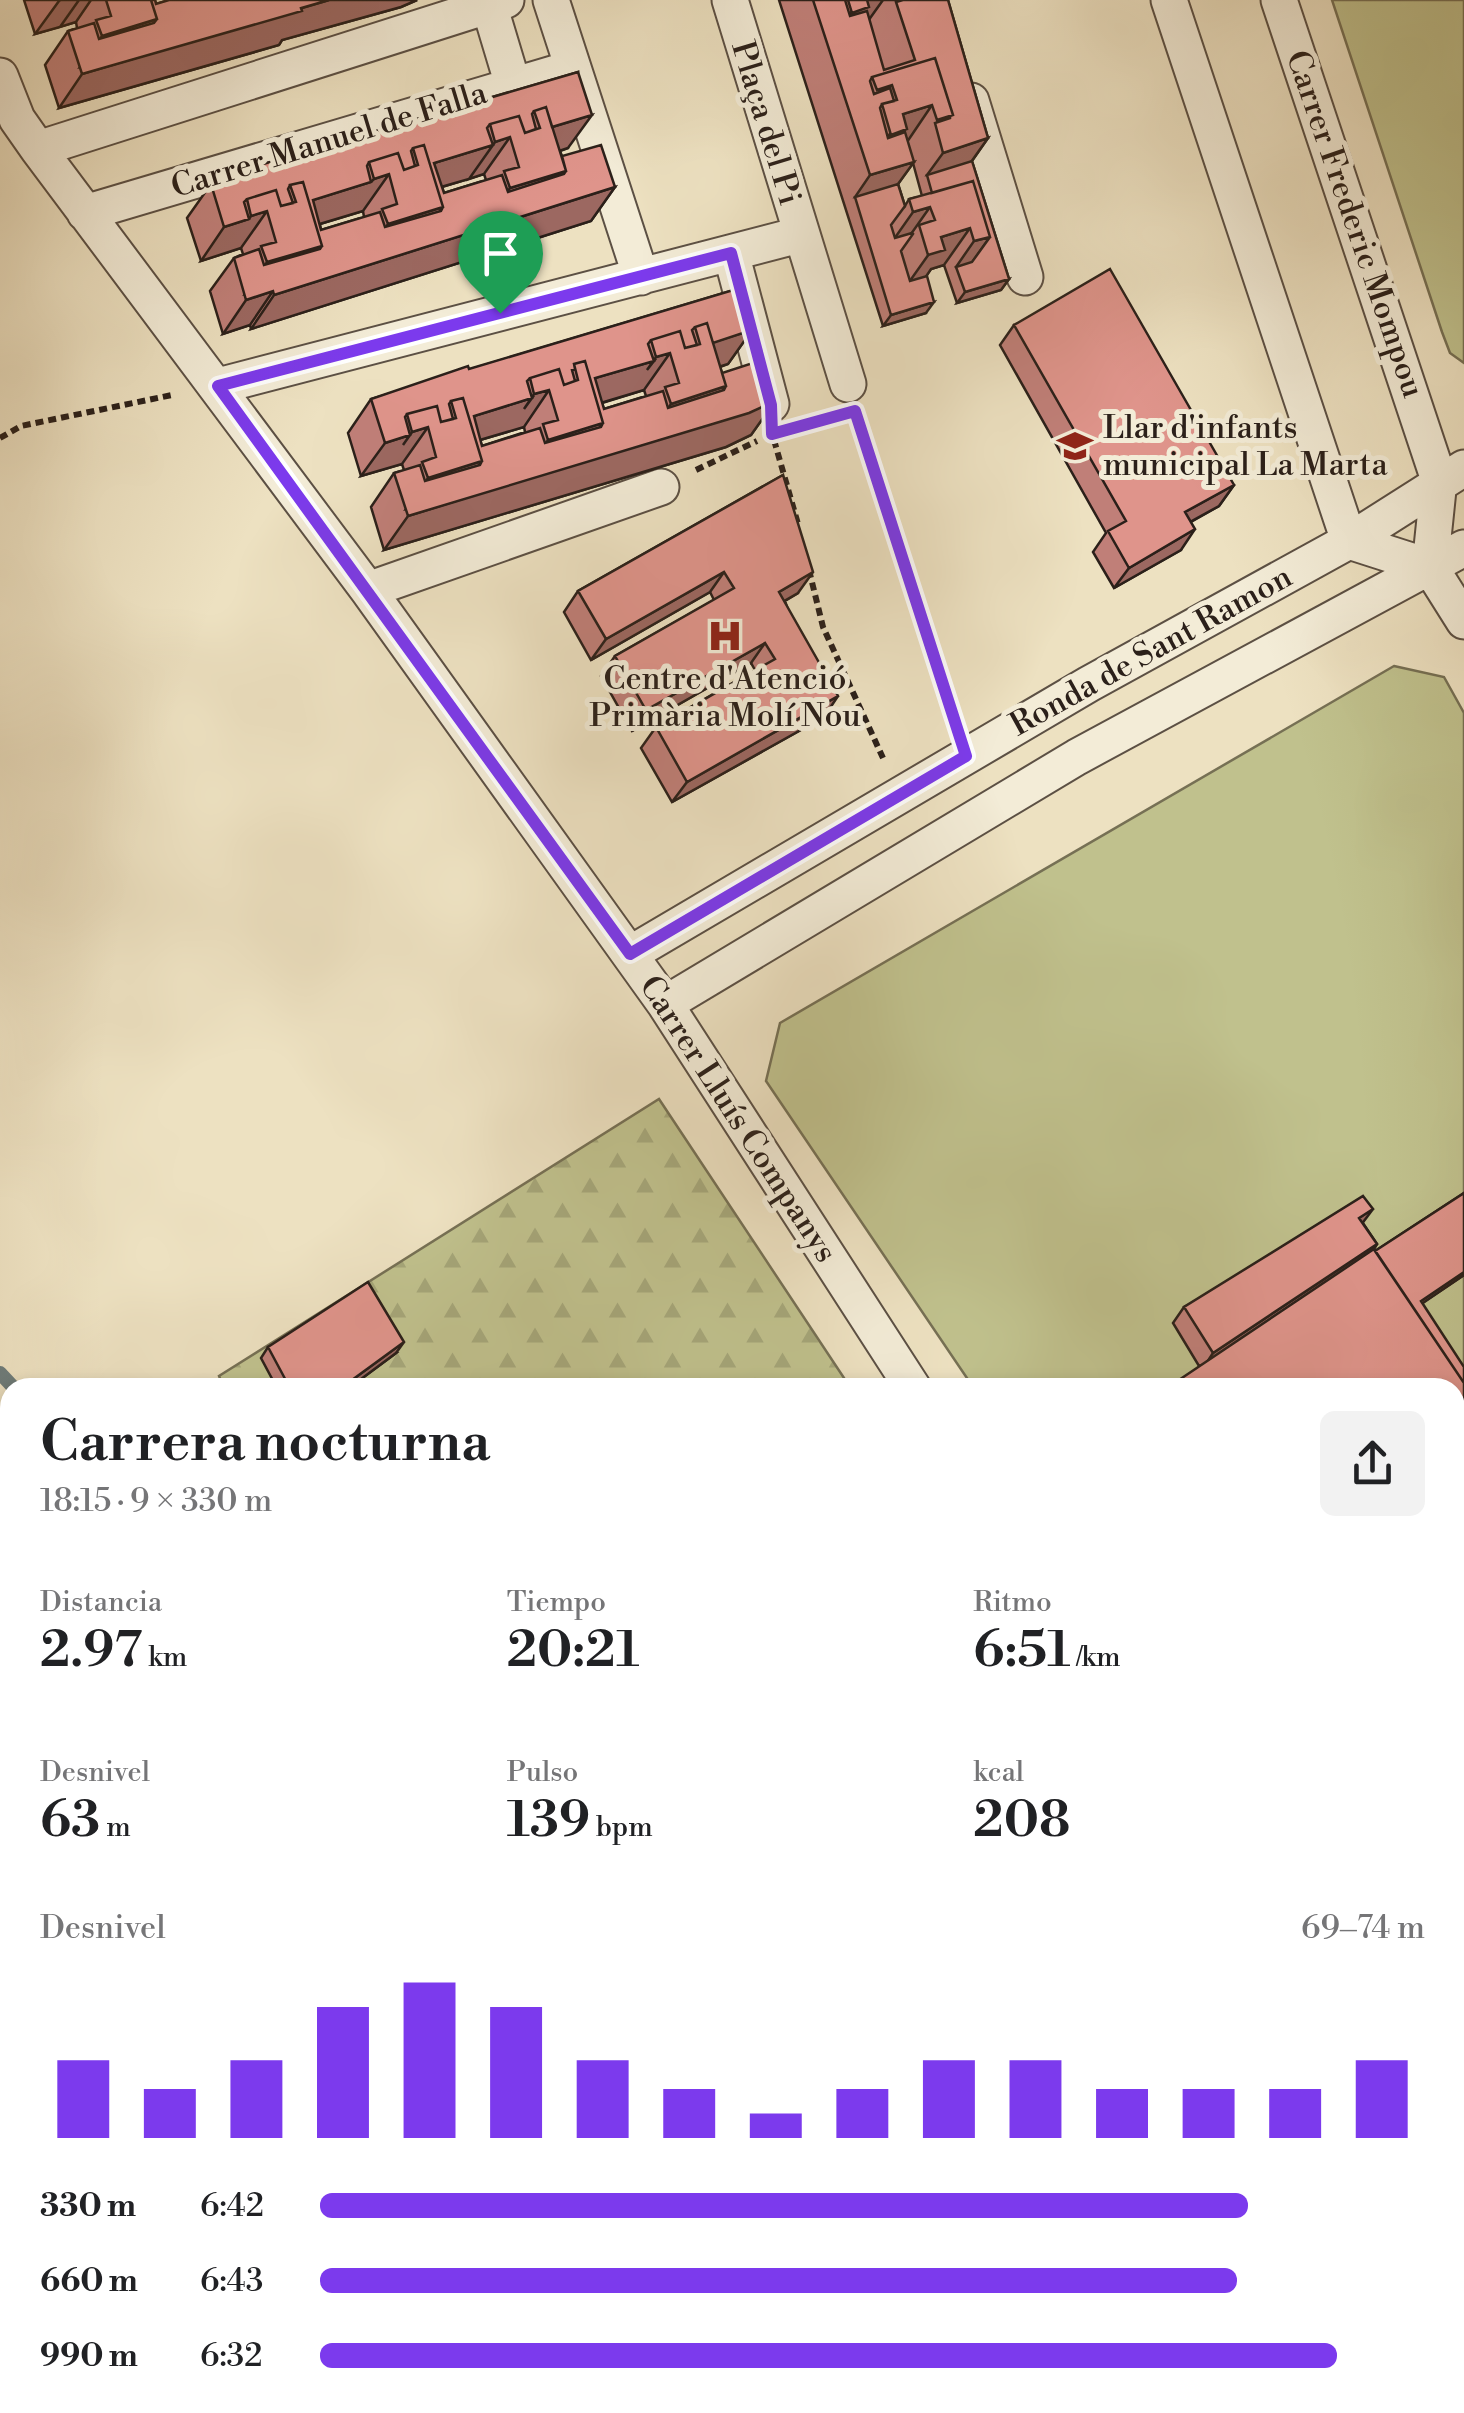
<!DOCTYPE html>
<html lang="es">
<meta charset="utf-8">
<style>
:root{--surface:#fff;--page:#f2f2f2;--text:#202124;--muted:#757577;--accent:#7c3aed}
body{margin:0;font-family:"Libre Bodoni",serif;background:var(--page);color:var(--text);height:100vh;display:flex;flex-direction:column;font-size:38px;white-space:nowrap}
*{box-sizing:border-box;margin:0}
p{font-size:32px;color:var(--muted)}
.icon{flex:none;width:55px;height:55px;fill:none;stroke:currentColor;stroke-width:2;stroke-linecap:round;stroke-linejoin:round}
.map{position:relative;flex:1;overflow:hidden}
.panel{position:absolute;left:0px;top:1378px;width:1465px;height:1038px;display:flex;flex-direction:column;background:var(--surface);border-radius:30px 30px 0 0;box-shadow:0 5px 15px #0003}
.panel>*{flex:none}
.pin{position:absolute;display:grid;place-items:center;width:85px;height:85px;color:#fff;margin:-102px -42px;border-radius:50% 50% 50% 0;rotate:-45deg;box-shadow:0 0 10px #0007}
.pin .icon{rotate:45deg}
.round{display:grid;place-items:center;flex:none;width:105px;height:105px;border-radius:15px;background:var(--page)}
.summary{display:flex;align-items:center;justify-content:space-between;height:170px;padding:0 40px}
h1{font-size:55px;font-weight:600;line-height:75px}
.metrics{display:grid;grid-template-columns:repeat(3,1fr);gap:15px;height:170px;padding:10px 40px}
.metrics div{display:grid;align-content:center}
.metrics b{font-size:50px;font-weight:600}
.metrics small{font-size:28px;font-weight:400}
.metrics p{font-size:28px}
.chart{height:280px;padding:20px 40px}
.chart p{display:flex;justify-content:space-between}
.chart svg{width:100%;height:180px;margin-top:10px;stroke:var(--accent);stroke-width:6}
ul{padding:0 40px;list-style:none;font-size:32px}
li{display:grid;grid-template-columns:160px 120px 1fr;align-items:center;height:75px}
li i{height:25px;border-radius:12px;background:var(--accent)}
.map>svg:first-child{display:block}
.forest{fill:url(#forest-firs);stroke:#767054;stroke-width:2.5}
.pitch{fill:#c0c18d;stroke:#767054;stroke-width:2.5}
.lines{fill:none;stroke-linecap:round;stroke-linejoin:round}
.stream{stroke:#6f7d7b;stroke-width:14}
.street-casing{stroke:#5c5044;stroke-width:39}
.path{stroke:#2b201a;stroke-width:6;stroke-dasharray:8 5;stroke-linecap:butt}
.street{stroke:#f3ecd7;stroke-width:35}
.wall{fill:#c07f78;stroke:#2b201a;stroke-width:2.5;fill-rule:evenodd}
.shaded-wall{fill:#9c6861;stroke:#2b201a;stroke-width:2.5}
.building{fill:#df948b;stroke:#2b201a;stroke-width:2.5;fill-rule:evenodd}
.route-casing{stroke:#fff;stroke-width:20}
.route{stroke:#7c3aed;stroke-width:12}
.labels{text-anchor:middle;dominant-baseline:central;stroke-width:10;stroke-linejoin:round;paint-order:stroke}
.street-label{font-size:32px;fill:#2b201a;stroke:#f3ecd7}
.poi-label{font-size:32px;fill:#2b201a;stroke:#f3ecd7;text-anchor:start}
</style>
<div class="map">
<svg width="1464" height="2413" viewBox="0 0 1464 2413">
<defs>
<pattern id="forest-firs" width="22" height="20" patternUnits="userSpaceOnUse" patternTransform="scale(2.5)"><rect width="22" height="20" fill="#c0c18d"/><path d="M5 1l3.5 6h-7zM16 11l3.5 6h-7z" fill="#a5a679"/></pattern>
</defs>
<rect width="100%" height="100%" fill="#ede1c1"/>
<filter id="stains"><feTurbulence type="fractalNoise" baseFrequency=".002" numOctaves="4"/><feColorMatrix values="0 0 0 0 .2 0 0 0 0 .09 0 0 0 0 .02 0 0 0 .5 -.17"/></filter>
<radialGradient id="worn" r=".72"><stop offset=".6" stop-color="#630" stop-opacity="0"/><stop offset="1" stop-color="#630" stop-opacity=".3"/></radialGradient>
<!-- forest -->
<path class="forest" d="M 659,1099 L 850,1387 L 224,1388 L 219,1376 Z"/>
<!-- pitch -->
<path class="pitch" d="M 1332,0 L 1464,0 L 1464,363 L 1450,353 L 1442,332 Z
M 1394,666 L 1444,677 L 1464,713 L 1464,1859 L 1455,1873 L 1455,1388 L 973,1387 L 766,1081 L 780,1023 Z
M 282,2405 L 761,2405 L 765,2413 L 285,2413 Z"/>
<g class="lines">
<!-- stream -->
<path class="stream" d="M 0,1373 L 14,1388
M 166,2405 L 169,2413"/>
<defs>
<path id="street" d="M 551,0 L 641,277
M 730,0 L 848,384
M 1169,0 L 1349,541
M 1279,0 L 1439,480 L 1430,567 L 1464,621
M 489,5 L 513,85
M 0,76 L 17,119 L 38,149 L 368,590 L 665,1004 L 913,1388
M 971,101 L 1025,277
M 38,149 L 506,0
M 85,213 L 573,68
M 731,253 L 771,404
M 218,386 L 799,235
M 1349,541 L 1430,567
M 368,590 L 661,487
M 630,954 L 1089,684 L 1349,541 L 1464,468
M 665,1004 L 1077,757 L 1464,548
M 1455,1932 L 1464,1929
M 1455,1979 L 1464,1962
M 1342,2413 L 1343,2405"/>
</defs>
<!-- street casing -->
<use href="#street" class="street-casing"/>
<!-- path -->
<path class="path" d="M 858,420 L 954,717
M 0,438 L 21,426 L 172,395
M 774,440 L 798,524
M 696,470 L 757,441
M 809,570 L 823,627 L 883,758
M 0,1408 L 10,1419
M 132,2405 L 136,2413"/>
<!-- street -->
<use href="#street" class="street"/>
</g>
<!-- wall -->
<path class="wall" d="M 24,0 L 155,0 L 156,4 L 169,0 L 417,0 L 401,7 L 282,40 L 279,45 L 59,108 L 45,65 L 68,31 L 77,28 L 76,22 L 35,34 Z
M 779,0 L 948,0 L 988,138 L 972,161 L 1009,279 L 1001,290 L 957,303 L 944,265 L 931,269 L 926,276 L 926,313 L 883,326 ZM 913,163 L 922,196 L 909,199 L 905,206 L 898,184 Z
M 578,72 L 568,148 L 560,151 L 562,156 L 615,187 L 591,221 L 251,329 L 250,325 L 223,334 L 210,291 L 234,258 L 243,254 L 241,248 L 201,261 L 187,218 L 211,184 L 233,177 L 236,172 ZM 484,174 L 486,180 L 444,193 L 442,187 ZM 363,211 L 364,217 L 321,230 L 320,224 Z
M 740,288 L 752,330 L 728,364 L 720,367 L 722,373 L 775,401 L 751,435 L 726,447 L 384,550 L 371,507 L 394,473 L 404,470 L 402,464 L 361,476 L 348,433 L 371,399 ZM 644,390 L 646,396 L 604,409 L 602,403 ZM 524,427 L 525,432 L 482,446 L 480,440 Z
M 1014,325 L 1234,485 L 1219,506 L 1191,522 L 1181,550 L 1114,588 L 1093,552 L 1106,533 L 1000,345 Z
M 783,475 L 798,593 L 785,601 L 824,717 L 672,802 L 641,748 L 656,727 L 755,670 L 751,663 L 632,731 L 601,676 L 615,656 L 714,600 L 710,592 L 591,660 L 564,612 L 578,591 Z
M 1464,1193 L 1464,1275 L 1422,1303 L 1199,1366 L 1173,1323 L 1184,1307 L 1363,1223 L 1377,1244 L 1374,1249 L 1375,1251 Z
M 268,1347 L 396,1353 L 349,1388 L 277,1388 L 261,1358 Z
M 1455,2287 L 1464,2287 L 1464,2400 L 1455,2400 Z"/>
<!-- shaded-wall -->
<path class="shaded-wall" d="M 61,0 L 79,0 L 60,27 L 35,34 L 59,1 Z
M 79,0 L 91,0 L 76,22 L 60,27 Z
M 329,0 L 417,0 L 401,7 L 282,40 L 279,45 L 59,108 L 82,74 Z
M 859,0 L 883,0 L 868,21 L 829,47 Z
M 157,19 L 131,56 L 80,67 L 102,36 Z
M 932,105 L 907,142 L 868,167 L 903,114 Z
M 592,115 L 568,148 L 526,162 L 549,128 Z
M 510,137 L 484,174 L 469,179 L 495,142 Z
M 988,138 L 964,172 L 927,175 L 943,153 Z
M 493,145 L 469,179 L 434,189 L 434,163 Z
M 914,162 L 890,195 L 855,197 L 870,175 Z
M 566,171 L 540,208 L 484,225 L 510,188 Z
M 389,174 L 363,211 L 313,226 L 313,200 L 371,182 L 374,179 Z
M 615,187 L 591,221 L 251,329 L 274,295 Z
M 443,207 L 417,244 L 362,261 L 388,224 Z
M 930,207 L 904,244 L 887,249 L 913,212 Z
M 267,211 L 241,248 L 201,261 L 224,227 L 249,219 L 251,216 Z
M 970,228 L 944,265 L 931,269 L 919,287 L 902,292 L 941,237 Z
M 990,237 L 964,274 L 956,267 L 974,241 Z
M 322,246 L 296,283 L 245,294 L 267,262 Z
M 1009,279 L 1001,290 L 957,303 L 965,292 Z
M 273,291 L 250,325 L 223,334 L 246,300 Z
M 934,302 L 926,313 L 883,326 L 891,315 Z
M 752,330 L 728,364 L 686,377 L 710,343 Z
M 670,353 L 644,390 L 594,405 L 595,378 L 654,361 L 647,370 L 656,357 Z
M 726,386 L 700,423 L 645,441 L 671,404 Z
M 549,390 L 524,427 L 473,442 L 474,416 L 532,398 L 524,409 L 534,394 Z
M 775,401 L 751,435 L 726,447 L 384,550 L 408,516 Z
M 603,423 L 577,460 L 522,477 L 548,440 Z
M 428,427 L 402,464 L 361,476 L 385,443 L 410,435 L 403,445 L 412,432 Z
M 482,461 L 456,498 L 406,509 L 428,478 Z
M 1234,485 L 1219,506 L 1170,533 L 1185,512 Z
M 1195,529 L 1181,550 L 1114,588 L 1129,568 Z
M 724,572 L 710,592 L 591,660 L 606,639 Z
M 813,572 L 798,593 L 765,612 L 779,592 Z
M 765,643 L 751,663 L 632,731 L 646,710 Z
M 838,696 L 824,717 L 672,802 L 687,782 Z
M 1373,1209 L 1361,1225 L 1359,1218 Z
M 1377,1244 L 1366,1260 L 1202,1370 L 1213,1353 Z
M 1464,1272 L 1464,1275 L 1417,1307 L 1421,1301 Z
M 404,1342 L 396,1353 L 349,1388 L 341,1388 Z
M 1464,1817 L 1464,1823 L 1455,1829 L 1455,1823 Z
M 1455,2389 L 1464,2389 L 1464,2400 L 1455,2400 Z"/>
<!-- building -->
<path class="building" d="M 106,0 L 151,0 L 157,19 L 102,36 L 96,20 L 111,16 Z
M 151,0 L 155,0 L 156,4 L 169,0 L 329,0 L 301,8 L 302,11 L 82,74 L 68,31 L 94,23 L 99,39 L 154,23 L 157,19 Z
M 813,0 L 845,0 L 850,16 L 867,11 L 884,70 L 915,60 L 896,2 L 903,0 L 948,0 L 988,138 L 943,153 L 935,123 L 950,118 L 950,116 L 953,115 L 935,58 L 872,77 L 870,81 L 874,94 L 890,88 L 894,101 L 882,104 L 880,108 L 888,138 L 905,132 L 914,162 L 870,175 Z
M 848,0 L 867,0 L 869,7 L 852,13 Z
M 935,58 L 953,115 L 937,120 L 932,105 L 903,114 L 907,129 L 891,135 L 882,104 L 897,100 L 892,85 L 877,90 L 872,77 Z
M 578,72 L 592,115 L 552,127 L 546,107 L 534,111 L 532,114 L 536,129 L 525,133 L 519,116 L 490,124 L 487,128 L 493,145 L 434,163 L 444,193 L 502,175 L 508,192 L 564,174 L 566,171 L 562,156 L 601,145 L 615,187 L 274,295 L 273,291 L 246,300 L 234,258 L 259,249 L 264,265 L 320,249 L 322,246 L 303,182 L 290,185 L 288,189 L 293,203 L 281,206 L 276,190 L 247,199 L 244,202 L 249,219 L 224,227 L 211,184 L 237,176 L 236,172 ZM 424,145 L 443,207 L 441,211 L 385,227 L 380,212 L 321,230 L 313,200 L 371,182 L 367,166 L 369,162 L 398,153 L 404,170 L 415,166 L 411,151 L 413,148 Z
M 546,107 L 566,171 L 510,188 L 504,171 L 519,167 L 510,137 L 495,142 L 490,124 L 519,116 L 525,133 L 540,128 L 534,111 Z
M 424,145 L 443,207 L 388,224 L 382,209 L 397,204 L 389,174 L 374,179 L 369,162 L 398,153 L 404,170 L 418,165 L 413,148 Z
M 972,161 L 1009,279 L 965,292 L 956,267 L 972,262 L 990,237 L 973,181 L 932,193 L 927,175 Z
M 973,181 L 990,237 L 974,241 L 970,228 L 941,237 L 945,250 L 928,255 L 919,225 L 935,220 L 930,207 L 913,212 L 909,199 Z
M 303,182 L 322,246 L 267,262 L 261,246 L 276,242 L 267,211 L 251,216 L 247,199 L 276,190 L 281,206 L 296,202 L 290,185 Z
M 898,184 L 905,206 L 891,225 L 895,238 L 912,233 L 913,234 L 901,251 L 910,281 L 927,276 L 934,302 L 891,315 L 855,197 Z
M 1110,269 L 1234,485 L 1185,512 L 1195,529 L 1129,568 L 1108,531 L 1126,521 L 1014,325 Z
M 740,288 L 752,330 L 713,343 L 707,323 L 695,327 L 692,330 L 697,345 L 685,348 L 680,331 L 651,340 L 648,344 L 654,361 L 595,378 L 604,409 L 663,391 L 668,408 L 724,390 L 726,386 L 722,373 L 762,360 L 775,401 L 749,413 L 408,516 L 394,473 L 420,465 L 425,481 L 480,465 L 482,461 L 463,398 L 451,401 L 449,404 L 453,419 L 441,422 L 437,406 L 407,414 L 405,417 L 410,435 L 385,443 L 371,399 L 468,366 L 469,369 ZM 585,361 L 603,423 L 601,427 L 545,443 L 540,428 L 482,446 L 474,416 L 532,398 L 527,381 L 530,378 L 559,369 L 564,385 L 575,381 L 572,370 L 575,369 L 574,364 Z
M 707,323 L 726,386 L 671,404 L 665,387 L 679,383 L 670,353 L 656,357 L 651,340 L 680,331 L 685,348 L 700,344 L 695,327 Z
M 585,361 L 603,423 L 548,440 L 543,424 L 558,420 L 549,390 L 534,394 L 530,378 L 559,369 L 564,385 L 578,380 L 574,364 Z
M 463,398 L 482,461 L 428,478 L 422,462 L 436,457 L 428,427 L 412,432 L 407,414 L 437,406 L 441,422 L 456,418 L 451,401 Z
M 783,475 L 813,572 L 779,592 L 838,696 L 687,782 L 656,727 L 775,659 L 765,643 L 646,710 L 615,656 L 734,588 L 724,572 L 606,639 L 578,591 Z
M 1464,1193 L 1464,1272 L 1421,1301 L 1464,1367 L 1464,1383 L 1375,1251 Z
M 1363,1196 L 1373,1209 L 1359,1218 L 1377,1244 L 1213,1353 L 1184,1307 Z
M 1374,1249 L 1464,1383 L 1464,1817 L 1455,1823 L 1455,1388 L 1167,1388 Z
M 368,1282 L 404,1342 L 341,1388 L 290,1388 L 268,1347 Z
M 1455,2287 L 1464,2287 L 1464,2389 L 1455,2389 L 1455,2359 L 1462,2359 L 1462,2347 L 1455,2347 Z
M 895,2405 L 1171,2405 L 1174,2413 L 877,2413 Z"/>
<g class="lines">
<defs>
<path id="route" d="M 731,253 L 771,405 L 772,434 L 855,411 L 966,756 L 630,954 L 218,386 Z"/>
</defs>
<!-- route casing -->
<use href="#route" class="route-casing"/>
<!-- route -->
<use href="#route" class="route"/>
</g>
<!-- icons -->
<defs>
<symbol id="school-bare" viewBox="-9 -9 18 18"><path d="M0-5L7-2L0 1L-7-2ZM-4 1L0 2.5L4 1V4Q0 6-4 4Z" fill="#8f2418" stroke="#f3ecd7" stroke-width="2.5" paint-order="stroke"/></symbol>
<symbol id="hospital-bare" viewBox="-9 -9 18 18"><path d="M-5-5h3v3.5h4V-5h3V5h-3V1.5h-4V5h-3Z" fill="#8f2418" stroke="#f3ecd7" stroke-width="2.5" paint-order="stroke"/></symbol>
</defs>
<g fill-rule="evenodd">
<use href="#school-bare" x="1050" y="421" width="50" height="50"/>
<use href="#hospital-bare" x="700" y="611" width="50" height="50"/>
</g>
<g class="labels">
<!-- street labels -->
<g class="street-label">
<text transform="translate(766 123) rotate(73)">Plaça del Pi</text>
<text transform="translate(329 140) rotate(-17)">Carrer Manuel de Falla</text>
<text transform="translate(1355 224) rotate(71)">Carrer Frederic Mompou</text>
<text transform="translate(1151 651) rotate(-29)">Ronda de Sant Ramon</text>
<text transform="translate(738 1119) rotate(57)">Carrer Lluís Companys</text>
</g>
<!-- poi labels -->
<g class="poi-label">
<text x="1103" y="428">Llar d'infants<tspan x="1103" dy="37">municipal La Marta</tspan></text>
<text x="725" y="679" text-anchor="middle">Centre d'Atenció<tspan x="725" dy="37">Primària Molí Nou</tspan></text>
</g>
</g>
<rect width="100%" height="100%" filter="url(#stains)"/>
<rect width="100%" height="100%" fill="url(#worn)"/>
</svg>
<div class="pin" style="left:500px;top:313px;background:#1e9e55"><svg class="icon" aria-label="arrive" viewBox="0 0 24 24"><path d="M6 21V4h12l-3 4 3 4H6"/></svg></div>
<section class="panel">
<div class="summary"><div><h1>Carrera nocturna</h1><p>18:15 · 9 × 330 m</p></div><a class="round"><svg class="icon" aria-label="share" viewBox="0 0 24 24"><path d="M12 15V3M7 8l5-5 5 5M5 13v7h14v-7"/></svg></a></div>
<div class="metrics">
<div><p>Distancia</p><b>2.97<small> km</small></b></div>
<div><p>Tiempo</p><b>20:21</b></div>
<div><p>Ritmo</p><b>6:51<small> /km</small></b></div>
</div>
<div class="metrics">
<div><p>Desnivel</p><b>63<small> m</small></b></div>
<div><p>Pulso</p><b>139<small> bpm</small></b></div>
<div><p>kcal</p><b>208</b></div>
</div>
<div class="chart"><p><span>Desnivel</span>69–74 m</p>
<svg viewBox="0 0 160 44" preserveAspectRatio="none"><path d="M5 44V25M15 44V32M25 44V25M35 44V12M45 44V6M55 44V12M65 44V25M75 44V32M85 44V38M95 44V32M105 44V25M115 44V25M125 44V32M135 44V32M145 44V32M155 44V25"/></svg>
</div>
<ul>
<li><b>330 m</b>6:42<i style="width:84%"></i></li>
<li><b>660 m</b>6:43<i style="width:83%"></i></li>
<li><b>990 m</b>6:32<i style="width:92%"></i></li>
</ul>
</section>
</div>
